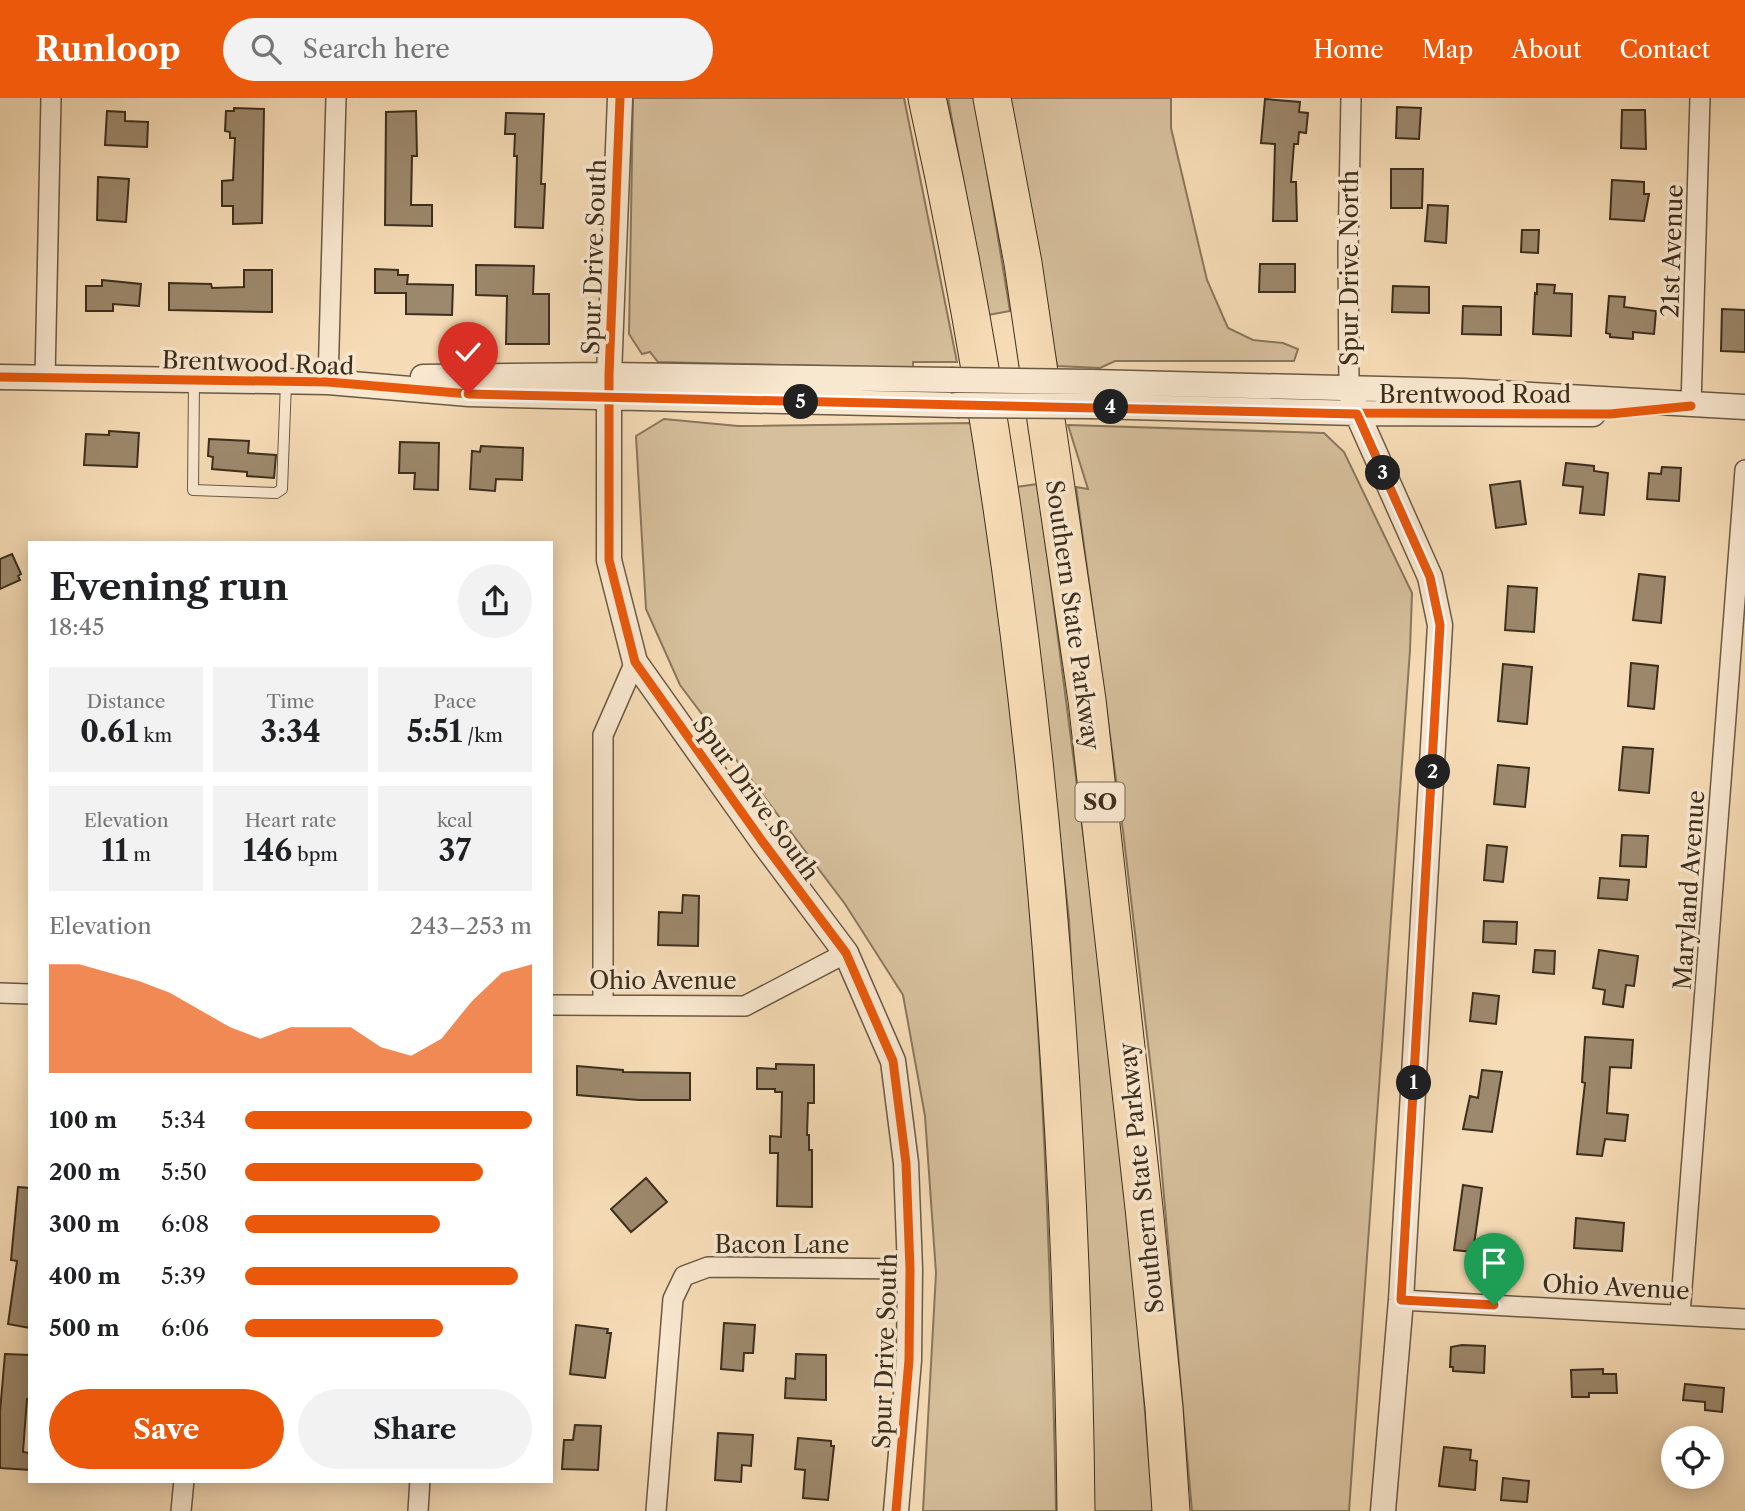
<!DOCTYPE html>
<meta charset="utf-8">
<style>
:root{--surface:#fff;--page:#f2f2f2;--text:#202124;--muted:#757577;--accent:#ea580c}
body{margin:0;font-family:"Libre Caslon Text",serif;background:var(--page);color:var(--text);height:100vh;display:flex;flex-direction:column;font-size:26px;white-space:nowrap}
*{box-sizing:border-box;margin:0}
p{font-size:23px;color:var(--muted)}
.icon{flex:none;width:38px;height:38px;fill:none;stroke:currentColor;stroke-width:2;stroke-linecap:round;stroke-linejoin:round}
.map{position:relative;flex:1;overflow:hidden}
.sheet{position:absolute;left:28px;top:443px;width:525px;height:942px;display:flex;flex-direction:column;background:var(--surface);border-radius:0px;box-shadow:0 4px 18px #0003}
.sheet>*{flex:none}
.fabs{position:absolute;left:1661px;top:1328px;display:grid;gap:14px}
.fabs a{display:grid;place-items:center;width:63px;height:63px;border-radius:50%;background:var(--surface);box-shadow:0 4px 18px #0003;font-size:35px}
.pin{position:absolute;display:grid;place-items:center;width:60px;height:60px;color:#fff;margin:-72px -30px;border-radius:50% 50% 50% 0;rotate:-45deg;box-shadow:0 0 7px #0007}
.pin .icon{rotate:45deg}
.km{position:absolute;width:35px;height:35px;margin:-18px;border-radius:50%;background:#222;color:#fff;font-size:19px;line-height:35px;text-align:center}
.round{display:grid;place-items:center;flex:none;width:74px;height:74px;border-radius:37px;background:var(--page)}
.head{display:flex;align-items:center;justify-content:space-between;height:119px;padding:0 21px}
h1{font-size:38px;font-weight:800;line-height:52px}
.metrics{display:grid;grid-template-columns:repeat(3,1fr);gap:10px;height:119px;padding:7px 21px}
.metrics div{display:grid;align-content:center;border-radius:0px;background:var(--page);text-align:center}
.metrics b{font-size:30px;font-weight:800}
.metrics small{font-size:19px;font-weight:400}
.metrics p{font-size:19px}
.chart{height:196px;padding:14px 21px}
.chart p{display:flex;justify-content:space-between}
.chart svg{width:100%;height:126px;margin-top:7px;fill:var(--accent);opacity:.7}
.cta{display:flex;gap:14px;margin-top:auto;padding:14px 21px}
.cta a{flex:1;height:80px;border-radius:42px;background:var(--accent);color:#fff;font-size:28px;font-weight:800;line-height:80px;text-align:center}
.cta a+a{background:var(--page);color:var(--text)}
ul{padding:0 21px;list-style:none;font-size:23px}
li{display:grid;grid-template-columns:112px 84px 1fr;align-items:center;height:52px}
li i{height:18px;border-radius:9px;background:var(--accent)}
header{display:flex;align-items:center;gap:42px;box-sizing:border-box;height:98px;padding:0 35px;background:var(--accent);color:#fff}
header strong{font-size:33px}
nav{display:flex;gap:38px;margin-inline-start:auto;font-size:24px}
.search{width:490px;height:63px;background:var(--page);display:flex;align-items:center;gap:18px;box-sizing:border-box;padding:0 24px;border-radius:38px;color:var(--muted);font-size:26px}
.map>svg:first-child{display:block}
.green{fill:#d6bf9c;stroke:#89775d;stroke-width:2}
.building{fill:#9d896d;stroke:#3c2f1e;stroke-width:2}
.lines{fill:none;stroke-linecap:round;stroke-linejoin:round}
.service-casing{stroke:#6a5a44;stroke-width:12}
.minor-casing{stroke:#6a5a44;stroke-width:22}
.tertiary-casing{stroke:#6a5a44;stroke-width:27}
.motorway-casing{stroke:#3c2f1e;stroke-width:39}
.service{stroke:#f9e8d0;stroke-width:10}
.minor{stroke:#f9e8d0;stroke-width:19}
.tertiary{stroke:#f9e8d0;stroke-width:24}
.motorway{stroke:#f6dcb6;stroke-width:37}
.tertiary-bridge-casing{stroke:#6a5a44;stroke-width:27;stroke-linecap:butt}
.tertiary-bridge{stroke:#f9e8d0;stroke-width:24}
.cycleway-casing{stroke:#f9e8d0;stroke-width:13}
.cycleway{stroke:#e8590c;stroke-width:9}
.route-casing{stroke:#fff;stroke-width:14}
.route{stroke:#ea580c;stroke-width:9}
.labels{text-anchor:middle;dominant-baseline:central;stroke-width:7;stroke-linejoin:round;paint-order:stroke}
.shield{fill:#f9e8d0;stroke:#756653;stroke-width:2}
.shield-label{font-size:23px;font-weight:bold;fill:#3c2f1e}
.street-label{font-size:24px;fill:#3c2f1e;stroke:#f9e8d0}
</style>
<header>
<strong>Runloop</strong>
<div class="search"><svg class="icon" aria-label="search" viewBox="0 0 24 24"><circle cx="10" cy="10" r="6"/><path d="M15 15l6 6"/></svg>Search here</div>
<nav><a>Home</a><a>Map</a><a>About</a><a>Contact</a></nav>
</header>
<div class="map">
<svg width="1745" height="1413" viewBox="0 0 1745 1413">
<rect width="100%" height="100%" fill="#f6dcb6"/>
<filter id="stains"><feTurbulence type="fractalNoise" baseFrequency=".00286" numOctaves="4"/><feColorMatrix values="0 0 0 0 .2 0 0 0 0 .09 0 0 0 0 .02 0 0 0 .5 -.17"/></filter>
<radialGradient id="worn" r=".72"><stop offset=".6" stop-color="#630" stop-opacity="0"/><stop offset="1" stop-color="#630" stop-opacity=".3"/></radialGradient>
<!-- green -->
<path class="green" d="M 633,0 L 904,0 L 957,264 L 913,264 L 913,270 L 658,264 L 650,254 L 642,256 L 629,236 Z
M 948,0 L 975,0 L 1010,213 L 988,217 Z
M 1007,0 L 1171,0 L 1171,30 L 1207,182 L 1228,230 L 1253,242 L 1283,245 L 1298,251 L 1294,263 L 1115,263 L 1100,270 L 1057,268 Z
M 664,321 L 738,328 L 971,325 C 982,399 995,474 1004,548 C 1039,835 1050,1124 1056,1413 L 923,1413 L 936,1175 L 925,1018 L 903,897 L 845,806 L 680,587 L 646,511 L 636,338 Z
M 1068,327 L 1324,335 L 1344,354 L 1412,495 L 1410,552 L 1349,1413 L 1192,1413 L 1158,1031 L 1123,733 L 1076,389 L 1088,391 Z
M 1038,386 L 1123,1043 L 1153,1413 L 1093,1413 L 1081,1051 L 1069,821 L 1040,563 L 1016,389 Z"/>
<!-- building -->
<path class="building" d="M 1265,1 L 1300,4 L 1299,14 L 1308,15 L 1306,35 L 1299,34 L 1298,46 L 1294,46 L 1291,84 L 1296,84 L 1297,123 L 1273,123 L 1275,46 L 1261,45 Z
M 1397,9 L 1421,10 L 1419,41 L 1396,40 Z
M 234,10 L 264,11 L 262,125 L 233,126 L 233,108 L 222,108 L 222,83 L 233,82 L 235,40 L 230,40 L 230,34 L 225,33 L 226,13 L 234,13 Z
M 1622,12 L 1645,12 L 1646,51 L 1621,50 Z
M 107,13 L 125,14 L 125,23 L 148,24 L 147,49 L 105,47 Z
M 416,13 L 417,58 L 412,58 L 411,107 L 432,107 L 432,128 L 385,127 L 386,14 Z
M 506,15 L 544,16 L 541,86 L 545,86 L 543,130 L 515,129 L 517,58 L 514,58 L 515,36 L 505,36 Z
M 1391,71 L 1423,71 L 1422,110 L 1391,110 Z
M 98,79 L 129,81 L 126,124 L 97,122 Z
M 1612,82 L 1644,84 L 1644,96 L 1649,96 L 1644,123 L 1610,121 Z
M 1428,107 L 1448,108 L 1446,145 L 1425,143 Z
M 1522,132 L 1539,132 L 1538,155 L 1521,154 Z
M 1260,166 L 1295,166 L 1295,194 L 1259,194 Z
M 476,167 L 534,168 L 533,196 L 549,196 L 549,246 L 506,246 L 507,198 L 476,197 Z
M 375,171 L 398,172 L 398,177 L 408,177 L 407,186 L 453,187 L 452,217 L 406,216 L 406,195 L 375,195 Z
M 244,172 L 272,172 L 272,214 L 169,212 L 169,185 L 211,186 L 212,190 L 244,189 Z
M 102,182 L 141,186 L 139,208 L 113,206 L 113,213 L 86,213 L 86,188 L 102,188 Z
M 1537,186 L 1555,187 L 1554,195 L 1572,196 L 1571,238 L 1533,236 L 1535,195 L 1537,196 Z
M 1393,188 L 1429,189 L 1429,215 L 1392,214 Z
M 1609,198 L 1625,199 L 1624,209 L 1656,213 L 1654,236 L 1633,234 L 1633,241 L 1610,239 L 1610,236 L 1606,235 Z
M 1463,208 L 1501,209 L 1501,237 L 1462,236 Z
M 1722,211 L 1745,212 L 1745,254 L 1721,253 Z
M 109,333 L 139,335 L 137,369 L 84,367 L 86,336 L 109,337 Z
M 209,341 L 249,343 L 248,355 L 276,357 L 274,380 L 247,378 L 247,374 L 212,371 L 213,359 L 208,358 Z
M 400,344 L 439,345 L 438,392 L 414,391 L 415,375 L 399,375 Z
M 481,348 L 523,350 L 522,382 L 496,381 L 495,393 L 470,391 L 472,353 L 480,354 Z
M 1566,365 L 1594,368 L 1594,373 L 1608,375 L 1604,417 L 1580,415 L 1583,389 L 1563,387 Z
M 1662,369 L 1681,370 L 1679,403 L 1647,401 L 1649,375 L 1661,376 Z
M 1520,383 L 1526,426 L 1496,430 L 1490,387 Z
M 12,456 L 21,476 L 18,478 L 20,482 L 0,491 L 0,461 Z
M 1639,476 L 1665,479 L 1661,525 L 1633,522 Z
M 1508,488 L 1537,490 L 1534,534 L 1505,532 Z
M 1631,565 L 1658,568 L 1654,611 L 1628,608 Z
M 1503,566 L 1532,569 L 1527,626 L 1498,623 Z
M 1623,649 L 1653,651 L 1649,695 L 1619,692 Z
M 1498,667 L 1529,670 L 1525,709 L 1494,706 Z
M 1622,737 L 1648,738 L 1646,769 L 1620,768 Z
M 1487,747 L 1507,749 L 1503,784 L 1484,782 Z
M 1600,780 L 1629,782 L 1627,802 L 1598,800 Z
M 683,797 L 699,798 L 698,848 L 658,847 L 659,814 L 682,815 Z
M 1484,823 L 1517,824 L 1516,846 L 1483,844 Z
M 1535,852 L 1555,853 L 1554,876 L 1533,874 Z
M 1599,852 L 1638,858 L 1634,888 L 1626,887 L 1623,909 L 1603,906 L 1605,892 L 1593,890 Z
M 1473,895 L 1499,898 L 1496,926 L 1470,923 Z
M 1585,939 L 1633,942 L 1631,970 L 1610,969 L 1607,1015 L 1628,1017 L 1625,1043 L 1605,1041 L 1602,1058 L 1577,1056 L 1585,985 L 1582,984 Z
M 776,966 L 814,967 L 814,1005 L 808,1005 L 807,1037 L 809,1037 L 809,1052 L 812,1052 L 812,1109 L 777,1108 L 778,1055 L 770,1055 L 770,1038 L 781,1039 L 782,994 L 775,994 L 775,991 L 757,991 L 757,970 L 776,971 Z
M 577,968 L 623,972 L 623,974 L 690,975 L 690,1002 L 639,1002 L 577,997 Z
M 1482,972 L 1502,974 L 1492,1034 L 1463,1031 L 1470,998 L 1478,1000 Z
M 646,1080 L 667,1104 L 631,1134 L 611,1111 Z
M 1463,1087 L 1482,1090 L 1473,1154 L 1454,1152 Z
M 18,1089 L 30,1090 L 30,1230 L 8,1226 L 17,1163 L 11,1162 Z
M 1576,1120 L 1624,1125 L 1622,1153 L 1574,1150 Z
M 724,1225 L 755,1227 L 753,1255 L 744,1255 L 743,1273 L 721,1271 Z
M 576,1227 L 608,1231 L 607,1235 L 611,1235 L 605,1280 L 570,1276 Z
M 1462,1247 L 1485,1248 L 1484,1275 L 1453,1273 L 1453,1269 L 1450,1269 L 1451,1249 Z
M 5,1256 L 30,1257 L 30,1301 L 27,1301 L 23,1354 L 30,1355 L 30,1372 L 0,1370 L 0,1314 Z
M 796,1256 L 826,1257 L 826,1302 L 785,1300 L 786,1280 L 795,1281 Z
M 1603,1271 L 1603,1276 L 1616,1276 L 1617,1295 L 1589,1295 L 1589,1299 L 1572,1299 L 1571,1272 Z
M 1685,1286 L 1724,1290 L 1722,1314 L 1705,1312 L 1705,1304 L 1683,1302 Z
M 575,1327 L 601,1328 L 598,1372 L 562,1371 L 564,1342 L 573,1342 Z
M 718,1335 L 753,1337 L 751,1368 L 742,1367 L 741,1384 L 715,1382 Z
M 798,1340 L 831,1343 L 831,1348 L 834,1348 L 828,1402 L 803,1400 L 805,1372 L 795,1371 Z
M 1444,1349 L 1471,1352 L 1470,1362 L 1477,1363 L 1475,1392 L 1439,1388 Z
M 1503,1380 L 1529,1383 L 1527,1404 L 1501,1402 Z"/>
<g class="lines">
<defs>
<path id="service" d="M 194,283 L 193,392 L 276,395 L 282,391 L 286,284"/>
<path id="minor" d="M 45,280 L 51,0
M 328,284 L 336,0
M 1349,289 L 1348,153 L 1351,0
M 1691,308 L 1700,0
M 0,895 L 30,896
M 551,907 L 745,908 L 846,855
M 603,907 L 603,637 L 635,564
M 1401,1202 L 1745,1221
M 1680,1216 L 1745,372
M 181,1413 L 184,1382
M 418,1413 L 420,1382
M 656,1413 L 673,1201 L 684,1178 L 708,1169 L 910,1171"/>
<path id="tertiary" d="M 620,0 L 609,277 L 609,462 L 635,564 L 762,743 L 846,855 L 893,963 L 906,1065 L 910,1171 L 909,1262 L 896,1413
M 0,279 L 328,284 L 469,296 L 957,307
M 423,279 L 609,277 L 951,282
M 1091,284 L 1463,293 L 1745,309
M 1349,289 L 1357,315 L 1430,479 L 1440,527 L 1401,1202 L 1383,1413
M 1093,308 L 1357,315 L 1593,316"/>
<path id="motorway" d="M 927,0 C 1030,463 1071,940 1076,1413
M 992,0 L 1023,165 L 1087,602 L 1144,1110 L 1164,1310 L 1171,1413"/>
</defs>
<!-- service casing -->
<use href="#service" class="service-casing"/>
<!-- minor casing -->
<use href="#minor" class="minor-casing"/>
<!-- tertiary casing -->
<use href="#tertiary" class="tertiary-casing"/>
<!-- motorway casing -->
<use href="#motorway" class="motorway-casing"/>
<!-- service -->
<use href="#service" class="service"/>
<!-- minor -->
<use href="#minor" class="minor"/>
<!-- tertiary -->
<use href="#tertiary" class="tertiary"/>
<!-- motorway -->
<use href="#motorway" class="motorway"/>
<defs>
<path id="tertiary-bridge" d="M 951,282 L 1091,284
M 957,307 L 1093,308"/>
</defs>
<!-- tertiary-bridge casing -->
<use href="#tertiary-bridge" class="tertiary-bridge-casing"/>
<!-- tertiary-bridge -->
<use href="#tertiary-bridge" class="tertiary-bridge"/>
<defs>
<path id="cycleway" d="M 620,0 L 609,277 L 609,462 L 635,564 L 762,743 L 846,855 L 893,963 L 906,1065 L 910,1171 L 909,1262 L 896,1413
M 0,279 L 328,284 L 469,296 L 691,303 L 1093,308 L 1357,315 L 1610,316 L 1691,308"/>
</defs>
<!-- cycleway casing -->
<use href="#cycleway" class="cycleway-casing"/>
<!-- cycleway -->
<use href="#cycleway" class="cycleway"/>
</g>
<g class="lines">
<defs>
<path id="route" d="M 468,296 L 1357,316 L 1430,479 L 1440,527 L 1401,1202 L 1494,1207"/>
</defs>
<!-- route casing -->
<use href="#route" class="route-casing"/>
<!-- route -->
<use href="#route" class="route"/>
</g>
<g class="labels">
<!-- shield labels -->
<rect class="shield" x="1075.5" y="684.5" width="49" height="39" rx="5"/>
<g class="shield-label">
<text x="1100" y="704">SO</text>
</g>
<!-- street labels -->
<g class="street-label">
<text transform="translate(1672 153) rotate(-88)">21st Avenue</text>
<text transform="translate(594 159) rotate(-88)">Spur Drive South</text>
<text transform="translate(1349 170) rotate(-90)">Spur Drive North</text>
<text transform="translate(258 265) rotate(2)">Brentwood Road</text>
<text x="1475" y="296">Brentwood Road</text>
<text transform="translate(1073 517) rotate(82)">Southern State Parkway</text>
<text transform="translate(756 700) rotate(54)">Spur Drive South</text>
<text transform="translate(1689 792) rotate(-86)">Maryland Avenue</text>
<text x="663" y="882">Ohio Avenue</text>
<text transform="translate(1141 1080) rotate(-96)">Southern State Parkway</text>
<text x="782" y="1146">Bacon Lane</text>
<text transform="translate(1616 1189) rotate(3)">Ohio Avenue</text>
<text transform="translate(885 1253) rotate(-88)">Spur Drive South</text>
</g>
</g>
<rect width="100%" height="100%" filter="url(#stains)"/>
<rect width="100%" height="100%" fill="url(#worn)"/>
</svg>
<div class="fabs">
<a><svg class="icon" aria-label="locate" viewBox="0 0 24 24"><circle cx="12" cy="12" r="6"/><path d="M12 2v4M12 18v4M2 12h4M18 12h4"/></svg></a>
</div>
<div class="pin" style="left:1494px;top:1207px;background:#1e9e55"><svg class="icon" aria-label="arrive" viewBox="0 0 24 24"><path d="M6 21V4h12l-3 4 3 4H6"/></svg></div>
<div class="pin" style="left:468px;top:296px;background:#d93025"><svg class="icon" aria-label="check" viewBox="0 0 24 24"><path d="M5 12l5 5 9-10"/></svg></div>
<b class="km" style="left:1414px;top:985px">1</b>
<b class="km" style="left:1433px;top:674px">2</b>
<b class="km" style="left:1383px;top:375px">3</b>
<b class="km" style="left:1111px;top:309px">4</b>
<b class="km" style="left:801px;top:304px">5</b>
<section class="sheet">
<div class="head"><div><h1>Evening run</h1><p>18:45</p></div><a class="round"><svg class="icon" aria-label="share" viewBox="0 0 24 24"><path d="M12 15V3M7 8l5-5 5 5M5 13v7h14v-7"/></svg></a></div>
<div class="metrics">
<div><p>Distance</p><b>0.61<small> km</small></b></div>
<div><p>Time</p><b>3:34</b></div>
<div><p>Pace</p><b>5:51<small> /km</small></b></div>
</div>
<div class="metrics">
<div><p>Elevation</p><b>11<small> m</small></b></div>
<div><p>Heart rate</p><b>146<small> bpm</small></b></div>
<div><p>kcal</p><b>37</b></div>
</div>
<div class="chart"><p><span>Elevation</span>243–253 m</p>
<svg viewBox="0 0 160 44" preserveAspectRatio="none"><path d="M0 44V6L10 6L20 9L30 12L40 16L50 22L60 28L70 32L80 28L90 28L100 28L110 35L120 38L130 32L140 19L150 9L160 6V44z"/></svg>
</div>
<ul>
<li><b>100 m</b>5:34<i style="width:100%"></i></li>
<li><b>200 m</b>5:50<i style="width:83%"></i></li>
<li><b>300 m</b>6:08<i style="width:68%"></i></li>
<li><b>400 m</b>5:39<i style="width:95%"></i></li>
<li><b>500 m</b>6:06<i style="width:69%"></i></li>
</ul>
<div class="cta"><a>Save</a><a>Share</a></div>
</section>
</div>
